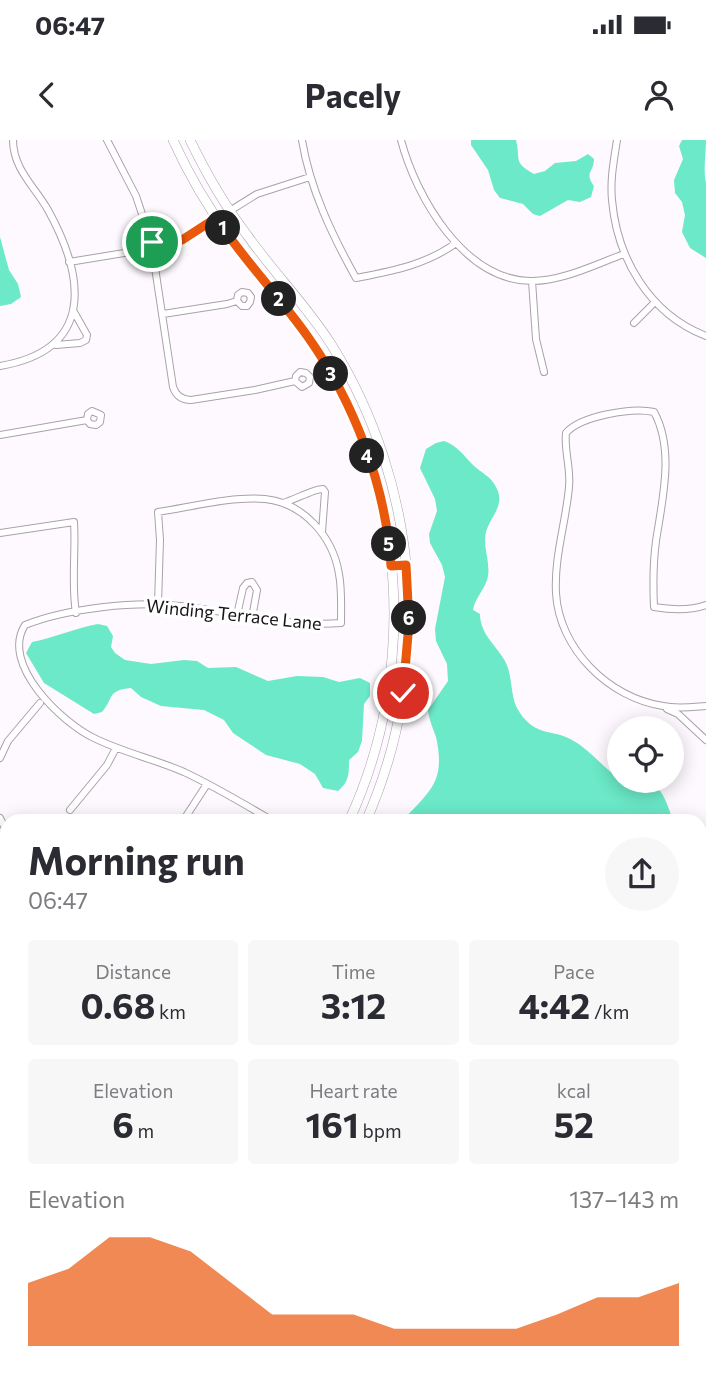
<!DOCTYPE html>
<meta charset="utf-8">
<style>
:root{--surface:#fff;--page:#f7f7f7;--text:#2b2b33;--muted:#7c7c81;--accent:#ea580c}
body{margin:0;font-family:Commissioner,sans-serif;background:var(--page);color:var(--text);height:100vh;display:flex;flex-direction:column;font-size:26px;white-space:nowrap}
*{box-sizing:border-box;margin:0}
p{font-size:23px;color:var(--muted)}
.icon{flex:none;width:38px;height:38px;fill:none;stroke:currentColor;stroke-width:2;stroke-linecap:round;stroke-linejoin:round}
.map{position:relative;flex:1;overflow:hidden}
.sheet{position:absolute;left:0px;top:674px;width:707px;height:569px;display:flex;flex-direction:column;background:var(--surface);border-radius:21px 21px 0 0;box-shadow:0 4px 18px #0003}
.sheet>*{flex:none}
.tools{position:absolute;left:607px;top:576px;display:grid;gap:14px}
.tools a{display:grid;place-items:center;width:77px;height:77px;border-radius:50%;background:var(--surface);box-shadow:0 4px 18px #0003;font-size:35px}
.pin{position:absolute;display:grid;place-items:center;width:60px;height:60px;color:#fff;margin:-30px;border:4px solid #fff;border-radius:50%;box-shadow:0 2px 7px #0007}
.km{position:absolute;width:35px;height:35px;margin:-18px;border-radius:50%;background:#222;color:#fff;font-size:19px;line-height:35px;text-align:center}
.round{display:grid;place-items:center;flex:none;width:74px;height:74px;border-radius:37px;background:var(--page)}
.head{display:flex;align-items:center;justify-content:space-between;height:119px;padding:0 28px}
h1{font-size:38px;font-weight:700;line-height:52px}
.metrics{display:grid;grid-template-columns:repeat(3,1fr);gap:10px;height:119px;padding:7px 28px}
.metrics div{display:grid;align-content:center;border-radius:7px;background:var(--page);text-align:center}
.metrics b{font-size:35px;font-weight:700}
.metrics small{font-size:19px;font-weight:400}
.metrics p{font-size:19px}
.chart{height:196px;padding:14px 28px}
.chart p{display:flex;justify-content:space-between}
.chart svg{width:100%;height:126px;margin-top:7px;fill:var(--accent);opacity:.7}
.status{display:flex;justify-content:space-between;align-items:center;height:49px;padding:0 35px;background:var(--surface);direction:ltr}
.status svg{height:19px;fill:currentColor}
header{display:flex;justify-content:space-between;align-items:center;height:91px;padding:0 28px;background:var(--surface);font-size:32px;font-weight:700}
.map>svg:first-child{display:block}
.water{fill:#6be9c8}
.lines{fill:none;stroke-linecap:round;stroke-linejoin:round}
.street-casing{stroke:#aba0ac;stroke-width:8}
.secondary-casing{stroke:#aba0ac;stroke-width:10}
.street{stroke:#fff;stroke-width:6}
.secondary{stroke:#fff;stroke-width:9}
.route-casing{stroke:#fff;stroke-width:14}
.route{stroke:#ea580c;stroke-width:9}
.labels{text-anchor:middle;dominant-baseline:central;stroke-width:7;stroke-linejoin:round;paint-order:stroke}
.street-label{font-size:18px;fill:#171418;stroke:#fff}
</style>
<div class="status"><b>06:47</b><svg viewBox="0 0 49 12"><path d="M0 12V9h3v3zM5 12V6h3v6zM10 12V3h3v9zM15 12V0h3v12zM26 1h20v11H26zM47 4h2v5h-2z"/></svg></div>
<header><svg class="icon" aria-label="back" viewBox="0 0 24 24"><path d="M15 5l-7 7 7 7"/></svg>Pacely<svg class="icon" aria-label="person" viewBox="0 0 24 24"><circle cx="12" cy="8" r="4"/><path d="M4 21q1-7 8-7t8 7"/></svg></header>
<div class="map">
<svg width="706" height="1242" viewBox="0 0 706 1242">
<rect width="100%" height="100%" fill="#fdf9fe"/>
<!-- water -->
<path class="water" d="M 471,0 L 516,0 C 521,19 512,22 534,34 L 545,31 L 555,23 L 576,21 L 588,14 L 594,19 C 594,32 584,32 594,46 L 591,57 L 580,62 L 568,60 L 540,76 L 533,74 L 523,64 L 500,58 L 494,50 L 488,30 L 471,5 Z
M 682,0 L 706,0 C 706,14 703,30 706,43 L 706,118 L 690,108 L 682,92 L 685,75 L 682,62 L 675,53 L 674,40 L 683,19 L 679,6 Z
M 0,97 L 9,130 L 18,144 L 21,157 L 11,164 L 0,166 Z
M 444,301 C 458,306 463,315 473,325 C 481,333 491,336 496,347 C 506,365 491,375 486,392 C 482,408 492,424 487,440 C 483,452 475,458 473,470 L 480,474 C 480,494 496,505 505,521 C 514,538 509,558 520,573 C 536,597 554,589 572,600 C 587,608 601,624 614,635 L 619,636 L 620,640 C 657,640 661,644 673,681 L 599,681 L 577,677 L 562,681 L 402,681 C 430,651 446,642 436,597 C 433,588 429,580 428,570 L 448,541 L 447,524 L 436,501 L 435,489 L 445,437 L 442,425 L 430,403 L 429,394 L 437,371 L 435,359 L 420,328 L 426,309 L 436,303 Z
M 98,484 L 107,486 L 113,496 L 111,507 L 115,513 L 125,520 L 151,524 L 184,520 L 197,521 L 208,528 L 236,527 L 268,541 L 297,536 L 323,537 L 339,542 L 360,538 L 370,543 L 370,556 L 364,564 L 362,601 L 358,612 L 349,620 C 349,634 349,642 338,651 L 323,648 L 315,634 L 300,624 L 266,615 L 233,593 L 224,580 L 204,570 L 161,566 L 141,557 L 131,548 C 107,550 114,558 102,572 L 94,574 L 44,543 L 26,513 L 32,502 C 54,498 75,488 98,484 Z
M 700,714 L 706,716 L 706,763 L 700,767 Z
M 706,1011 L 706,1242 L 694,1242 L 693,1236 L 700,1236 L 700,1029 Z
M 180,1236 L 284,1236 L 288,1242 L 167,1242 Z
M 391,1236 L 425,1236 L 430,1242 L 394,1242 Z
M 532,1236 L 565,1236 L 573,1242 L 524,1242 Z"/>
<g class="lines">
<defs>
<path id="street" d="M 107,0 L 136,56 L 151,101 L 173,247 C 176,256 182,260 191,260 L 255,250 L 295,241 L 302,247 L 309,243 L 310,237 L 306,233 L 300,232 L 296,236 L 295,241
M 302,0 C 310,49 332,95 356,138 C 392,131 426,125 456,103
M 401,0 C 416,57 464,141 532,141 C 563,141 596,124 624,114
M 617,0 C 614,20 610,39 612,60 C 617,118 649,174 706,196
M 69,122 L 167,106 L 194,93 L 257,54 L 310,37
M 532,141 L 536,199 L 544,232
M 163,174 L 227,164 L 237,161 L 238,155 L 242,152 L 248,153 L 251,157 L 250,162 L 247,166 L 242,166 L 237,161
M 634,183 L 655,162
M 56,205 L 80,203 L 86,200 L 87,195 L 74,172
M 0,226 C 94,210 86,139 48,70 C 35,47 13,29 13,0
M 0,295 L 87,280 L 90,284 L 96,285 L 100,282 L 101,275 L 92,271 L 88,274 L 87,280
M 283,363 C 294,360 316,348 323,349 L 325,352 L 322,392
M 0,393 L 74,382 C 76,412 71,443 76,473
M 158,464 L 160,400 L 158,372 C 191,367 232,356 265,359 C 304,363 333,397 339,434 C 342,450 341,467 341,483 C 285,487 234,472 180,466 C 135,461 68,468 25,485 C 0,524 61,582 94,598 C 122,612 154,619 184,632 C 214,646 244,664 273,681
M 706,465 C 689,471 672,470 654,467 C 653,445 653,423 656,401 C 662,361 675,310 654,272 C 633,267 580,276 566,293 C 564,311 571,328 569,347 C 566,382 554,417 556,453 C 559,509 609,558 663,566 C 677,569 692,567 706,566
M 237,475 L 243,448 L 247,443 L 252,442 L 257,450 L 252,478
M 667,569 L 678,574 L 706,600
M 0,618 L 8,601 L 40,563
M 70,670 L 107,625 L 116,608
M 0,678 L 7,692
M 183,681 L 207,644
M 0,845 L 7,852
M 0,919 L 7,915
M 0,1149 L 7,1154
M 82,1236 L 96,1242
M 367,1236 L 369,1242
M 619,1236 L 622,1242
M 132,1242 L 149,1236
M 473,1242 L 477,1236"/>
<path id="secondary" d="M 173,0 C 188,33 207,66 229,96 C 257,135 290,169 316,209 C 408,347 418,532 349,681
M 190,0 C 206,33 225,66 247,95 C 274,133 306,165 331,204 C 420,346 434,528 366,681
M 0,766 L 7,773
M 0,987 L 7,983
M 0,1005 L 7,1000
M 301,1236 L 305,1242
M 319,1236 L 323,1242"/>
</defs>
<!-- street casing -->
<use href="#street" class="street-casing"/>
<!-- secondary casing -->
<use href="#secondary" class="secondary-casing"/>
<!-- street -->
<use href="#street" class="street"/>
<!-- secondary -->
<use href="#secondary" class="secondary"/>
</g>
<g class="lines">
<defs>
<path id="route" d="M 152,102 L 153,109 L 182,100 L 216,78 C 244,120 279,156 308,197 C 354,262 386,346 391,426 L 406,425 L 409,483 L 403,553"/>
</defs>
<!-- route casing -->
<use href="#route" class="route-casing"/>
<!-- route -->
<use href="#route" class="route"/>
</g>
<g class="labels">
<!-- street labels -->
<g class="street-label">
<text transform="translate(234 474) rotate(6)">Winding Terrace Lane</text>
</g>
</g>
</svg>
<div class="tools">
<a><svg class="icon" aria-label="locate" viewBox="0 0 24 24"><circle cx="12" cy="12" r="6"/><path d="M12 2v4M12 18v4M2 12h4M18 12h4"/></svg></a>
</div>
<div class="pin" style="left:152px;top:102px;background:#1e9e55"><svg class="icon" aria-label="arrive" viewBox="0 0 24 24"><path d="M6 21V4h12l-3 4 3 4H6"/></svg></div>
<div class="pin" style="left:403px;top:553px;background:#d93025"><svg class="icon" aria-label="check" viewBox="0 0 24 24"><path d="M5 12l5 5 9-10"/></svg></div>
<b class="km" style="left:223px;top:88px">1</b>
<b class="km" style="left:279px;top:159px">2</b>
<b class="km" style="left:331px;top:234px">3</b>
<b class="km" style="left:367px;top:316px">4</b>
<b class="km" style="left:389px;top:404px">5</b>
<b class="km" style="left:409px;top:478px">6</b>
<section class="sheet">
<div class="head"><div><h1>Morning run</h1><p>06:47</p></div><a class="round"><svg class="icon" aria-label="share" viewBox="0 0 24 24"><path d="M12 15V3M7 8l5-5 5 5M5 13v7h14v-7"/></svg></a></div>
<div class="metrics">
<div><p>Distance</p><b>0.68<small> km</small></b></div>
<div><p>Time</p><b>3:12</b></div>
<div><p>Pace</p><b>4:42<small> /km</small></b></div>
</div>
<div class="metrics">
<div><p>Elevation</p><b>6<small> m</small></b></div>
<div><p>Heart rate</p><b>161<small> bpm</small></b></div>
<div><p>kcal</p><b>52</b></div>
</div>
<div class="chart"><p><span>Elevation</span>137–143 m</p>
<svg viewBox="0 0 160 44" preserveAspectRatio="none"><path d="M0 44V22L10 17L20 6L30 6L40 11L50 22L60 33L70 33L80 33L90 38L100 38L110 38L120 38L130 33L140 27L150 27L160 22V44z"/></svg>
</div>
</section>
</div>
